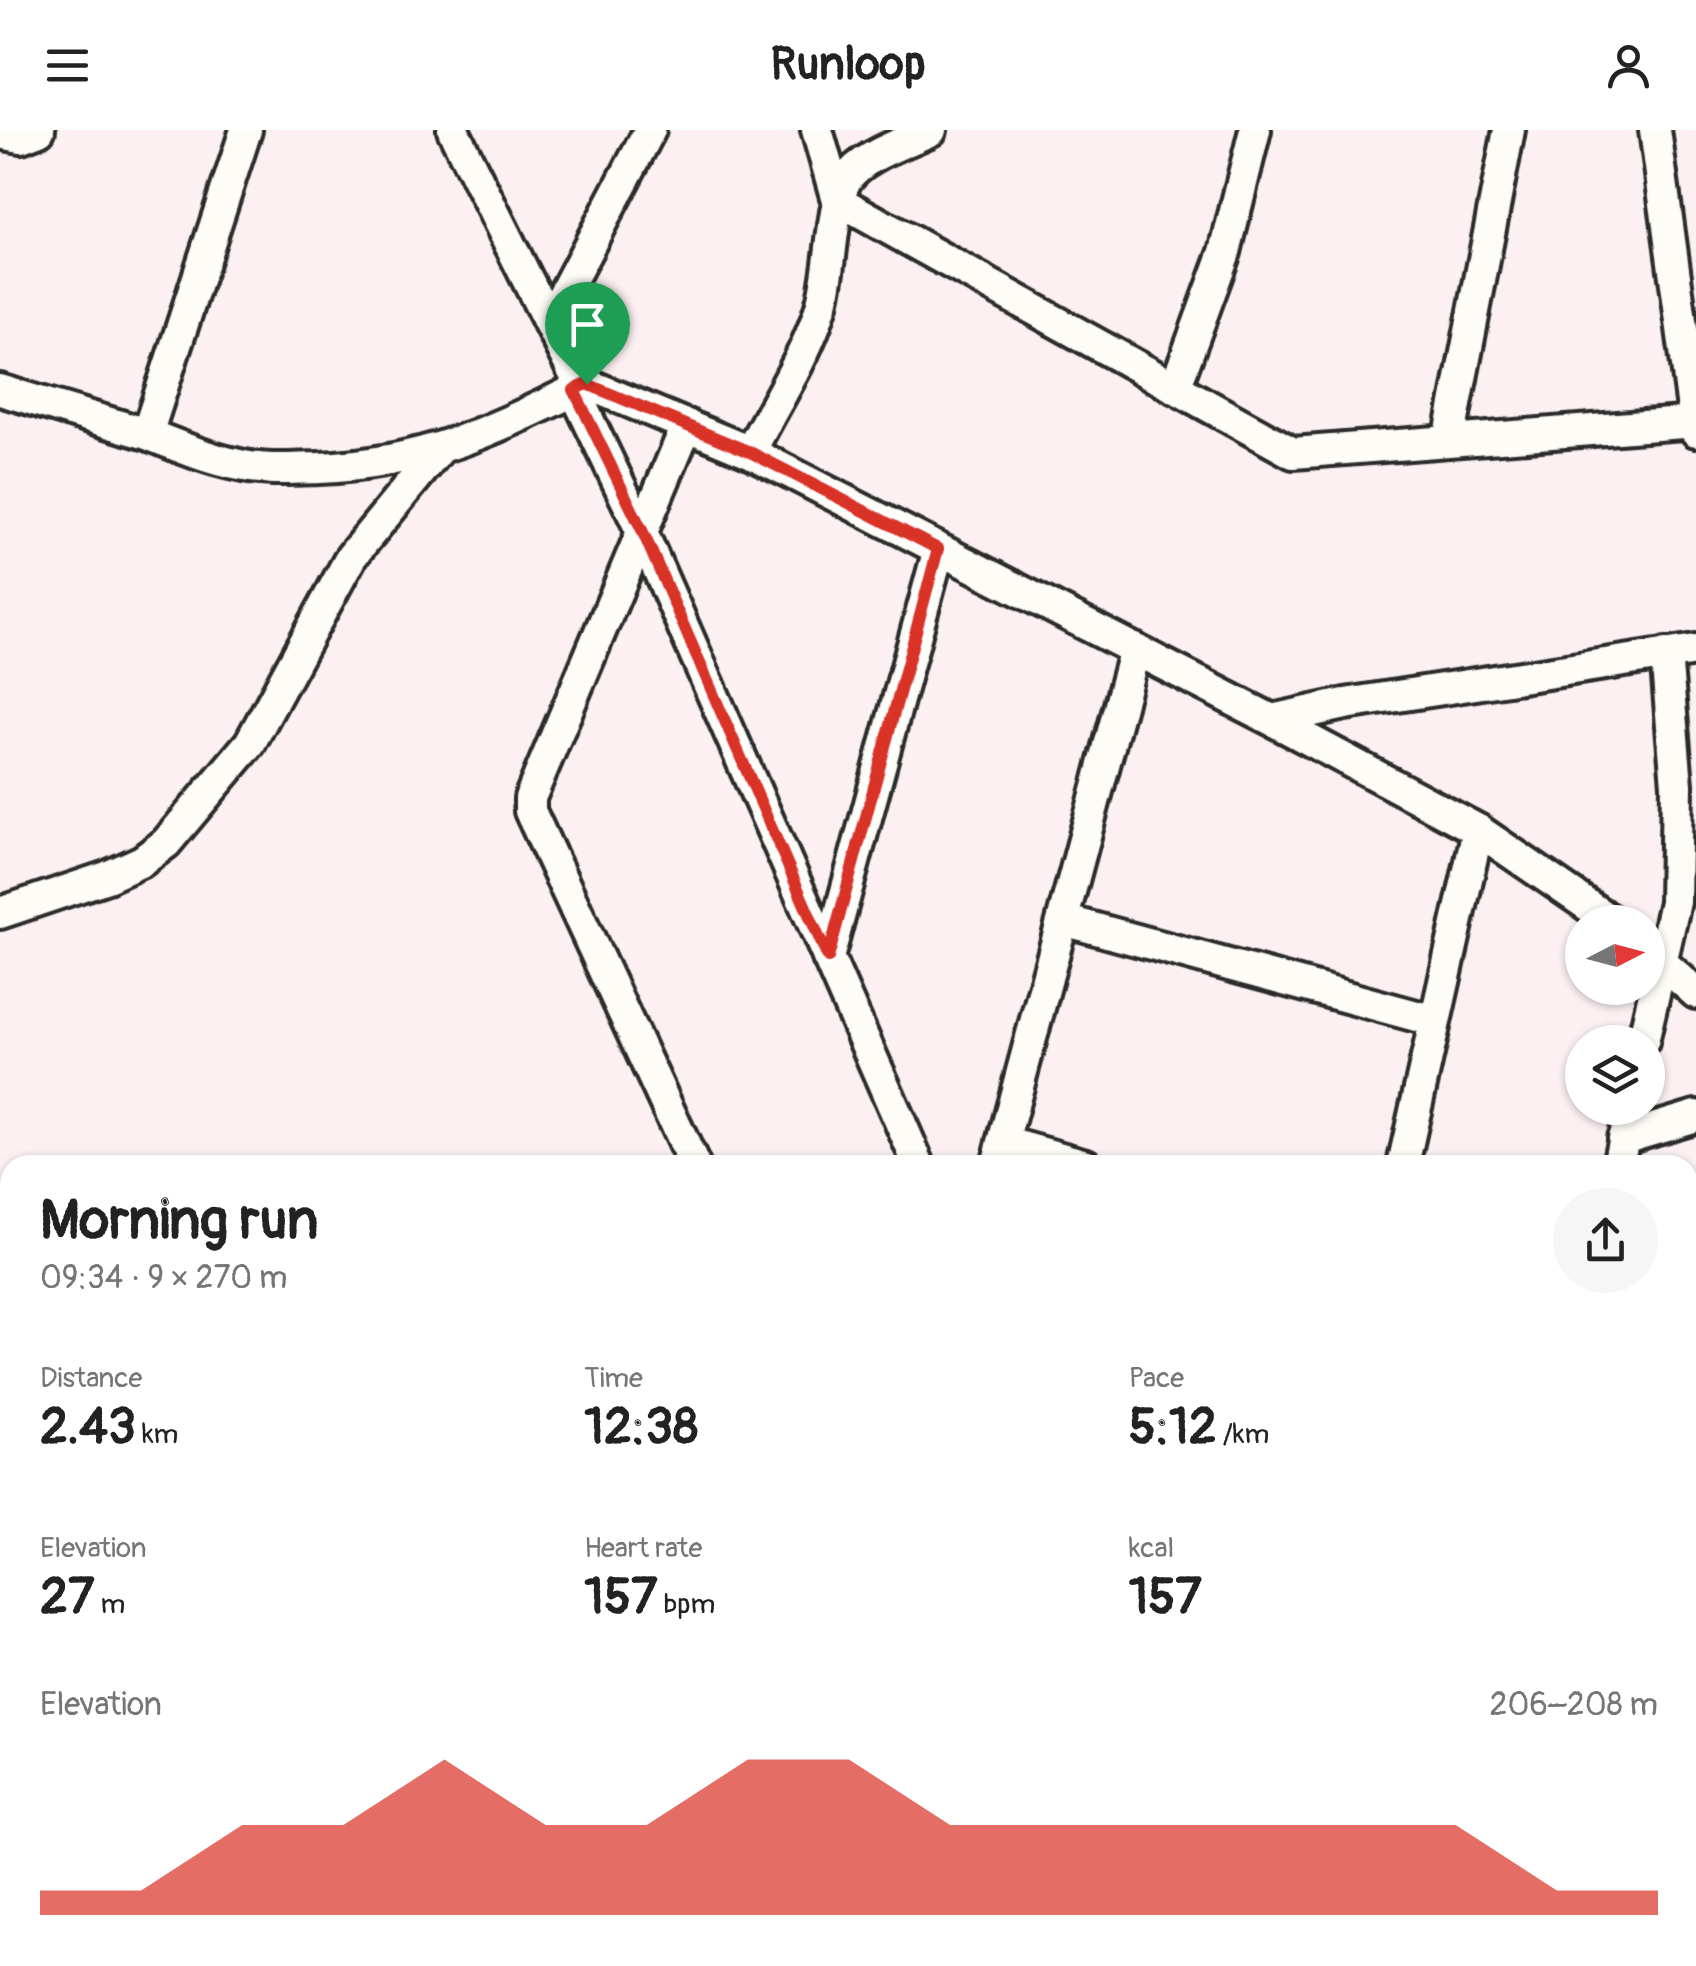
<!DOCTYPE html>
<meta charset="utf-8">
<style>
:root{--surface:#fff;--page:#f6f6f6;--text:#222;--muted:#767676;--accent:#d93025}
body{margin:0;font-family:Pangolin,sans-serif;background:var(--page);color:var(--text);height:100vh;display:flex;flex-direction:column;font-size:38px;white-space:nowrap}
*{box-sizing:border-box;margin:0}
p{font-size:32px;color:var(--muted)}
.icon{flex:none;width:55px;height:55px;fill:none;stroke:currentColor;stroke-width:2;stroke-linecap:round;stroke-linejoin:round}
.map{position:relative;flex:1;overflow:hidden}
.panel{position:absolute;left:0px;top:1025px;width:1698px;height:812px;display:flex;flex-direction:column;background:var(--surface);border-radius:30px 30px 0 0;box-shadow:0 2px 8px #0004}
.panel>*{flex:none}
.needle{width:65px;rotate:84deg}
.tools{position:absolute;left:1565px;top:775px;display:grid;gap:20px}
.tools a{display:grid;place-items:center;width:100px;height:100px;border-radius:50%;background:var(--surface);box-shadow:0 2px 8px #0004;font-size:50px}
.pin{position:absolute;display:grid;place-items:center;width:85px;height:85px;color:#fff;margin:-102px -42px;border-radius:50% 50% 50% 0;rotate:-45deg;box-shadow:0 0 10px #0007}
.pin .icon{rotate:45deg}
.round{display:grid;place-items:center;flex:none;width:105px;height:105px;border-radius:52px;background:var(--page)}
.head{display:flex;align-items:center;justify-content:space-between;height:170px;padding:0 40px}
h1{font-size:55px;font-weight:700;line-height:75px}
.figures{display:grid;grid-template-columns:repeat(3,1fr);gap:15px;height:170px;padding:10px 40px}
.figures div{display:grid;align-content:center}
.figures b{font-size:50px;font-weight:700}
.figures small{font-size:28px;font-weight:400}
.figures p{font-size:28px}
.chart{height:280px;padding:20px 40px}
.chart p{display:flex;justify-content:space-between}
.chart svg{width:100%;height:180px;margin-top:10px;fill:var(--accent);opacity:.7}
header{display:flex;justify-content:space-between;align-items:center;height:130px;padding:0 40px;background:var(--surface);font-size:45px;font-weight:700}
.map>svg:first-child{display:block}
.lines{fill:none;stroke-linecap:round;stroke-linejoin:round}
.minor-casing{stroke:#2b2b2b;stroke-width:38}
.minor{stroke:#fdfcf7;stroke-width:30}
.route-casing{stroke:#fff;stroke-width:20}
.route{stroke:#d93025;stroke-width:12}
</style>
<header><svg class="icon" aria-label="menu" viewBox="0 0 24 24"><path d="M4 6h16M4 12h16M4 18h16"/></svg>Runloop<svg class="icon" aria-label="person" viewBox="0 0 24 24"><circle cx="12" cy="8" r="4"/><path d="M4 21q1-7 8-7t8 7"/></svg></header>
<div class="map">
<svg width="1696" height="1836" viewBox="0 0 1696 1836">
<rect width="100%" height="100%" fill="#fcf0f2"/>
<filter id="ink" filterUnits="userSpaceOnUse"><feTurbulence type="fractalNoise" baseFrequency=".01" numOctaves="2"/><feDisplacementMap in="SourceGraphic" scale="20" xChannelSelector="R" yChannelSelector="G"/><feConvolveMatrix kernelMatrix="1 2 1 2 8 2 1 2 1" color-interpolation-filters="sRGB"/></filter>
<g filter="url(#ink)">
<g class="lines">
<defs>
<path id="minor" d="M 453,0 L 573,241 L 587,254 L 750,322 L 1272,590 L 1478,700 L 1612,792
M 817,0 L 837,70 L 1293,323 L 1696,292
M 1655,0 L 1696,301
M 0,3 L 21,7 L 39,0
M 549,192 L 650,0
M 1175,258 L 1225,122 L 1255,0
M 0,260 L 147,304 L 246,0
M 574,260 L 641,400 L 919,1035
M 687,295 L 530,668 L 530,681 L 694,1035
M 147,304 C 176,315 205,328 235,334 C 262,341 291,339 319,338 C 422,334 496,300 587,254
M 1449,311 L 1509,0
M 750,322 C 773,276 806,227 821,177 C 832,141 831,76 846,50 C 862,25 905,13 931,0
M 1272,590 L 1345,574 L 1696,520
M 0,783 L 107,747 L 142,731 L 166,713 L 250,613 L 351,427 L 438,321
M 1063,790 L 1435,891
M 1650,822 L 1696,863
M 828,828 L 939,419
M 1643,912 L 1675,772 L 1677,655 L 1666,524
M 1623,1008 L 1696,986
M 1003,1012 L 1086,1035
M 997,1035 L 1135,519
M 1403,1035 L 1478,700
M 1618,1035 L 1630,978
M 1688,1195 L 1696,1197
M 0,1284 L 10,1289
M 1688,1541 L 1696,1546
M 708,1828 L 736,1836
M 1427,1828 L 1449,1836
M 561,1836 L 564,1828
M 1365,1836 L 1367,1828
M 1524,1836 L 1526,1828"/>
</defs>
<!-- minor casing -->
<use href="#minor" class="minor-casing"/>
<!-- minor -->
<use href="#minor" class="minor"/>
</g>
</g>
<g class="lines" filter="url(#ink)">
<defs>
<path id="route" d="M 587,254 L 750,322 L 938,419 L 828,828 L 642,400 L 574,260 Z"/>
</defs>
<!-- route casing -->
<use href="#route" class="route-casing"/>
<!-- route -->
<use href="#route" class="route"/>
</g>
</svg>
<div class="tools">
<a><svg class="needle" viewBox="-14 -14 28 28"><path d="M0-13l5 13h-10z" fill="#e53935"/><path d="M0 13l5-13h-10z" fill="#767676"/></svg></a>
<a><svg class="icon" aria-label="layers" viewBox="0 0 24 24"><path d="M12 4l9 5-9 5-9-5zM3 14l9 5 9-5"/></svg></a>
</div>
<div class="pin" style="left:587px;top:254px;background:#1e9e55"><svg class="icon" aria-label="arrive" viewBox="0 0 24 24"><path d="M6 21V4h12l-3 4 3 4H6"/></svg></div>
<section class="panel">
<div class="head"><div><h1>Morning run</h1><p>09:34 · 9 × 270 m</p></div><a class="round"><svg class="icon" aria-label="share" viewBox="0 0 24 24"><path d="M12 15V3M7 8l5-5 5 5M5 13v7h14v-7"/></svg></a></div>
<div class="figures">
<div><p>Distance</p><b>2.43<small> km</small></b></div>
<div><p>Time</p><b>12:38</b></div>
<div><p>Pace</p><b>5:12<small> /km</small></b></div>
</div>
<div class="figures">
<div><p>Elevation</p><b>27<small> m</small></b></div>
<div><p>Heart rate</p><b>157<small> bpm</small></b></div>
<div><p>kcal</p><b>157</b></div>
</div>
<div class="chart"><p><span>Elevation</span>206–208 m</p>
<svg viewBox="0 0 160 44" preserveAspectRatio="none"><path d="M0 44V38L10 38L20 22L30 22L40 6L50 22L60 22L70 6L80 6L90 22L100 22L110 22L120 22L130 22L140 22L150 38L160 38V44z"/></svg>
</div>
</section>
</div>
